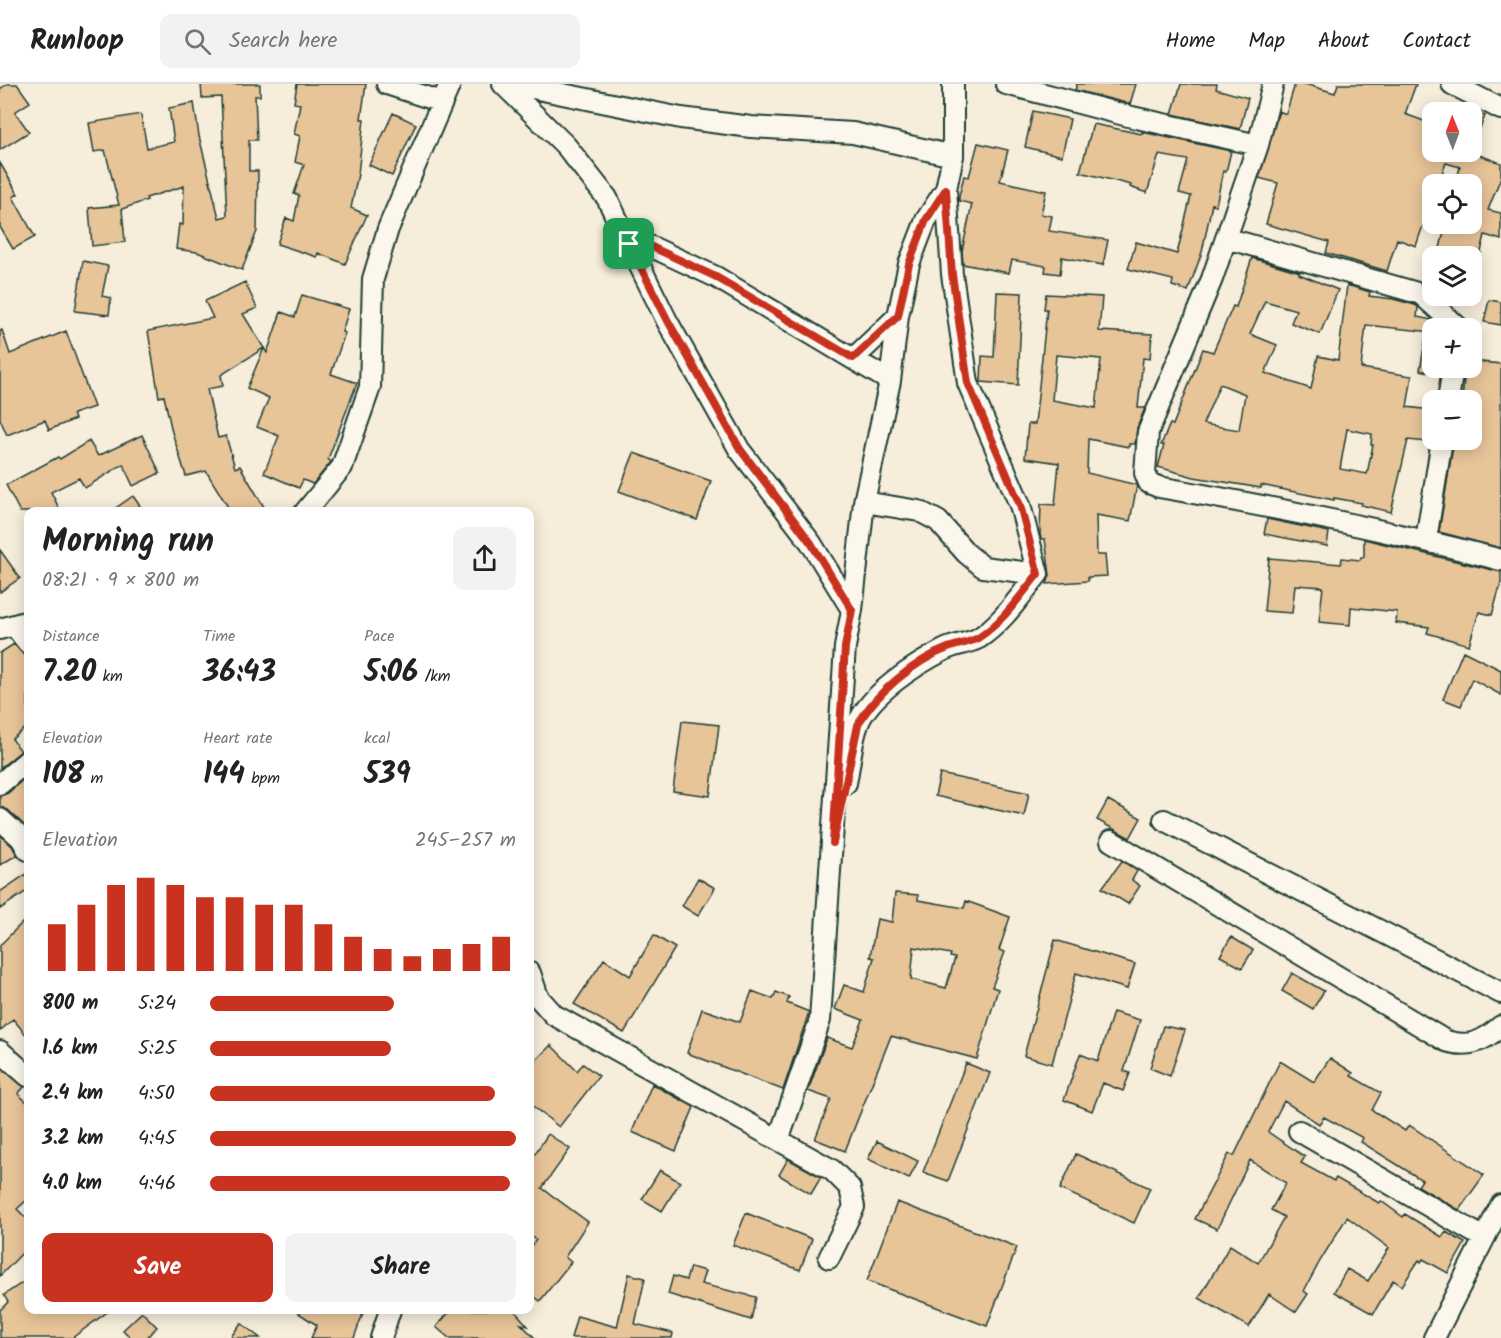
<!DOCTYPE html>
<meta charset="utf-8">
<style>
:root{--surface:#fff;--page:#f2f2f2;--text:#222;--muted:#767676;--line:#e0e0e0;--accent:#c8321e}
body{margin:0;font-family:Kalam,sans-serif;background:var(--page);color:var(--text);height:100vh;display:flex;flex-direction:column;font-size:22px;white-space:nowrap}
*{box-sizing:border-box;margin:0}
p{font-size:20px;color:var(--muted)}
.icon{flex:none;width:33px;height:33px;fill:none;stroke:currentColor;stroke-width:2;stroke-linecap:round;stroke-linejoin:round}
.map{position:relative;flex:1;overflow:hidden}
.details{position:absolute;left:24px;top:423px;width:510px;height:807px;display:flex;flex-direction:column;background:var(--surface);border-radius:12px;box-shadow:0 3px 15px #0003}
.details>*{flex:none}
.needle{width:39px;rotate:359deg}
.buttons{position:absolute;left:1422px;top:18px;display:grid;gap:12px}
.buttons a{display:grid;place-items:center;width:60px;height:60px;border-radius:12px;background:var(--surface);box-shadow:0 3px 15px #0003;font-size:30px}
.pin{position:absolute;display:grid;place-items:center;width:51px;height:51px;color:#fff;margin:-26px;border-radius:12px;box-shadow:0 3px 9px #0006}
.round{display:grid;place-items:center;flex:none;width:63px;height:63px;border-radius:12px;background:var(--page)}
.overview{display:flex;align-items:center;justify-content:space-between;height:102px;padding:0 18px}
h1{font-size:33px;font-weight:800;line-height:45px}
.figures{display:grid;grid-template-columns:repeat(3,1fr);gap:9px;height:102px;padding:6px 18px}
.figures div{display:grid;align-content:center}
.figures b{font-size:30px;font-weight:800}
.figures small{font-size:16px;font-weight:400}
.figures p{font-size:16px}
.chart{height:168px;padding:12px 18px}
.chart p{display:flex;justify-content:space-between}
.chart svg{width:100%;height:108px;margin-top:6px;stroke:var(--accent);stroke-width:6}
.primary-button{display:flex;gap:12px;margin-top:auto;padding:12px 18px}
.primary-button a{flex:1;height:69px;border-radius:12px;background:var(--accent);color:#fff;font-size:24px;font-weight:800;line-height:69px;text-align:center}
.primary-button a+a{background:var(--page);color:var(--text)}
ul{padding:0 18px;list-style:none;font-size:20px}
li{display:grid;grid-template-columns:96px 72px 1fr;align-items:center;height:45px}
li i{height:15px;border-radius:8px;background:var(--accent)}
header{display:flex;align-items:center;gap:36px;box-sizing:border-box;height:84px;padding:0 30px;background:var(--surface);border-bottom:2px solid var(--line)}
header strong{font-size:28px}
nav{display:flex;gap:33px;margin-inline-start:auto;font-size:21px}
.search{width:420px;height:54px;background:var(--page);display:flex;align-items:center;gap:15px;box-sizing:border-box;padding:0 21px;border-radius:12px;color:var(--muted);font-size:22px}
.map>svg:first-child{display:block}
.building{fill:#e8c499;stroke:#1f3d34;stroke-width:1.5;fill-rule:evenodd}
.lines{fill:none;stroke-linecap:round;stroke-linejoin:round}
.minor-casing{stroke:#1f3d34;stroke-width:24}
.minor{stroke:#fbf7ec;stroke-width:20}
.route-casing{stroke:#fff;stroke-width:12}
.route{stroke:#c8321e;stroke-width:8}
</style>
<header>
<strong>Runloop</strong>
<div class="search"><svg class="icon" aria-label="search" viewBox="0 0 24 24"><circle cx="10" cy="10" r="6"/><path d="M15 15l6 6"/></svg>Search here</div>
<nav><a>Home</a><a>Map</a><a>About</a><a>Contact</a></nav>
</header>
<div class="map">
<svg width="1501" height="1254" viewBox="0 0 1501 1254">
<rect width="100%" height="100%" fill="#f7eddb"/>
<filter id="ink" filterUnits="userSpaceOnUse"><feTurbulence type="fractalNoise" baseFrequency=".0167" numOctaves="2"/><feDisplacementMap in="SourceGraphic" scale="12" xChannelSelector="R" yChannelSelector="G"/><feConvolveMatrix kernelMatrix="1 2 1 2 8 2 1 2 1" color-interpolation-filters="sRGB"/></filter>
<g filter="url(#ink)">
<!-- building -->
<path class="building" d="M 7,0 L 17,0 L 30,18 L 15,28 L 29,48 L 0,66 L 0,5 Z
M 201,0 L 260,0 L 260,12 L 255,12 L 257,56 L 249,56 L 249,87 L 258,87 L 257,147 L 242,186 L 197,168 L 176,165 L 179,140 L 183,141 L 184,102 L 146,114 L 147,116 L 122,125 L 125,158 L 92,162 L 89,124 L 119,121 L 105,66 L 94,68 L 89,39 L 141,30 L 147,64 L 174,58 L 169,24 L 194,19 L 199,52 L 219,134 L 227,132 L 221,13 L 202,14 Z
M 297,0 L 366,0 L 361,35 L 364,35 L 358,90 L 351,124 L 367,131 L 345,180 L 318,169 L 317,173 L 277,160 L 286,134 L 294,137 L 299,111 L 294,110 L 304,81 L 295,78 L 300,52 L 294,50 L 300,20 L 294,19 Z
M 1077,0 L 1136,0 L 1130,20 L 1075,6 Z
M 1181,0 L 1217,0 L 1216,5 L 1248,14 L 1240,45 L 1172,30 Z
M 1295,0 L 1305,0 L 1335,9 L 1338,0 L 1416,0 L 1405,30 L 1432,40 L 1432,68 L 1471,68 L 1501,79 L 1501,93 L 1488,126 L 1501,129 L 1501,156 L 1485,151 L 1480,172 L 1438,172 L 1446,140 L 1472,140 L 1472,100 L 1456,100 L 1460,83 L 1446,79 L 1438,100 L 1432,100 L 1432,115 L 1416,162 L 1397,155 L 1387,187 L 1326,169 L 1329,158 L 1266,140 L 1278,99 L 1259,94 L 1279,27 L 1286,30 Z
M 1472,26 L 1485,32 L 1472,63 Z
M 1033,27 L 1070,35 L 1062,72 L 1025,63 Z
M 393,29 L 416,40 L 392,92 L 369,81 Z
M 1093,40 L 1142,50 L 1142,48 L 1231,67 L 1226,88 L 1223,87 L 1216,121 L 1212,120 L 1202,168 L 1188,207 L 1172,202 L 1173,196 L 1128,185 L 1136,158 L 1177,170 L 1191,112 L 1179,109 L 1188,76 L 1159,71 L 1147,109 L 1130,103 L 1131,101 L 1080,88 Z
M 978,59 L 1008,66 L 1000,97 L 1046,107 L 1041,130 L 1052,132 L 1049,147 L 1108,156 L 1103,181 L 1062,173 L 1060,190 L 1045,188 L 1046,182 L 1012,176 L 1009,189 L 963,180 L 962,167 L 972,120 L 959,117 L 959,112 L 964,92 L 969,93 Z
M 0,79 L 18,110 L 13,113 L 35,153 L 13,165 L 0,143 Z
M 1252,174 L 1300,188 L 1299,190 L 1338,206 L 1320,250 L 1291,239 L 1296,226 L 1265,217 L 1250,250 L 1277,261 L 1265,289 L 1311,305 L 1318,272 L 1338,276 L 1347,201 L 1370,208 L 1369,212 L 1393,215 L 1415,221 L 1418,223 L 1417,233 L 1432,236 L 1432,248 L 1366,241 L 1361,284 L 1412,292 L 1407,323 L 1431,326 L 1427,358 L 1408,356 L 1391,428 L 1361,421 L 1362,419 L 1334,414 L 1334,416 L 1261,401 L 1261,404 L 1194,393 L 1158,383 L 1164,361 L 1161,361 L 1170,340 L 1173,341 L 1203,265 L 1213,268 L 1233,222 L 1236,223 ZM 1220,300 L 1245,310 L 1239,346 L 1203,340 ZM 1347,345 L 1372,350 L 1371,361 L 1373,361 L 1367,390 L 1340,385 Z
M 83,177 L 108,182 L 102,212 L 111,214 L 109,231 L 75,227 Z
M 245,198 L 257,224 L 243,230 L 264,264 L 221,291 L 223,302 L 207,305 L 218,354 L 226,352 L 235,384 L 240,382 L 267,428 L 231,428 L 206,387 L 186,392 L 172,348 L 164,312 L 159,313 L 148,247 L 213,234 L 205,217 Z
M 997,208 L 1022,209 L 1018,301 L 981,298 L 982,272 L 994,273 Z
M 1046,210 L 1102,213 L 1099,247 L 1152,250 L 1150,275 L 1143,274 L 1138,324 L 1145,324 L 1137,344 L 1135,360 L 1129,360 L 1129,363 L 1088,355 L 1087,389 L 1137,401 L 1130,437 L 1096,431 L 1097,471 L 1105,471 L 1107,492 L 1088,493 L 1088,497 L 1047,500 L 1050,491 L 1045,455 L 1041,455 L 1040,450 L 1041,420 L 1055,421 L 1059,379 L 1025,374 L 1028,340 L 1035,340 L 1047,225 L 1044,225 ZM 1056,271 L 1101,275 L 1096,324 L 1052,316 Z
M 302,211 L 349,225 L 342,248 L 345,249 L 331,290 L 357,299 L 328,375 L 331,378 L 313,400 L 303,396 L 299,404 L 264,389 L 279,352 L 257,343 L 269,314 L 247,304 L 264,264 L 267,269 L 281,228 L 295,233 Z
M 1489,216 L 1501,218 L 1501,241 L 1484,238 Z
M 2,246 L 10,270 L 66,247 L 94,323 L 73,330 L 75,335 L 49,346 L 45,336 L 7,351 L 0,335 L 0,247 Z
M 1426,252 L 1432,252 L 1432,289 L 1420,286 Z
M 1472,277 L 1501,280 L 1501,464 L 1439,448 L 1454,356 L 1472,356 L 1472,316 L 1462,316 L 1465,284 L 1472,284 Z
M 142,351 L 160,389 L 133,402 L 123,380 L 85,404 L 79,394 L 51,408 L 61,428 L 20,428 L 6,401 L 58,373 L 60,375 L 89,357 L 98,372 Z
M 634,369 L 711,397 L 697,436 L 619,407 Z
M 133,412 L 144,428 L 110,428 Z
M 1267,435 L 1329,448 L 1327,462 L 1264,450 Z
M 1364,455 L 1501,488 L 1501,499 L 1492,531 L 1479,528 L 1469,561 L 1427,549 L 1429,543 L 1396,539 L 1397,528 L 1351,523 L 1350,541 L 1319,538 L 1323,503 L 1295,501 L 1292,529 L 1264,527 L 1269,474 L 1341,480 L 1342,474 L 1360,476 L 1361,473 L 1364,473 Z
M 0,466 L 20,494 L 0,508 Z
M 14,560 L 23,570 L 28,571 L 28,642 L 12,655 L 21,667 L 0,684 L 0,569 Z
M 1463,567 L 1501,586 L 1501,611 L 1472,595 L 1461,622 L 1443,615 Z
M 682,637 L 719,641 L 710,712 L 673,707 Z
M 940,690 L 1029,709 L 1024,732 L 935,712 Z
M 28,691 L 28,745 L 8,726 L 0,723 L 0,712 L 8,709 Z
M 1108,716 L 1141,734 L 1130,754 L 1097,736 Z
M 0,751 L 12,762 L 17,771 L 0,781 Z
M 1122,777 L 1137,787 L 1132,796 L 1140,802 L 1128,820 L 1102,804 Z
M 28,789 L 28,806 L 0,825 L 0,808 Z
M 698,794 L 715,804 L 698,832 L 682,822 Z
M 895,809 L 918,811 L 918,816 L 964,824 L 966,817 L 1010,833 L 999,866 L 1005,868 L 992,903 L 998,905 L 977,975 L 891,952 L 845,1067 L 815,1055 L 831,1015 L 808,1007 L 827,954 L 852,963 L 863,936 L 835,925 L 844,901 L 864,908 L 874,874 L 870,873 L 877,835 L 892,838 ZM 914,863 L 951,870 L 950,873 L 955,874 L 946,904 L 911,895 Z
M 28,833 L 28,953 L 13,935 L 0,947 L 0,861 Z
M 654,851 L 675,864 L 624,949 L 574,920 L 604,875 L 630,892 Z
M 1231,853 L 1253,866 L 1242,884 L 1220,872 Z
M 1055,856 L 1135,880 L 1127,905 L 1076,889 L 1052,980 L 1024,972 Z
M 1292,889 L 1324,907 L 1313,925 L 1282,907 Z
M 752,907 L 773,915 L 776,908 L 789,913 L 787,919 L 809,928 L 783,1006 L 687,969 L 702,925 L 740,938 Z
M 1113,928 L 1140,936 L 1124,987 L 1130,989 L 1123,1007 L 1103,999 L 1092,1027 L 1064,1016 L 1080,970 L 1098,977 Z
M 1163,942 L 1185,946 L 1170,992 L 1150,984 Z
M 551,961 L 577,987 L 583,980 L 599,992 L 559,1043 L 530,1020 L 530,982 Z
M 1330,974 L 1353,989 L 1351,992 L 1381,1009 L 1372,1026 L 1405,1047 L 1409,1041 L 1484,1091 L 1459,1126 L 1418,1102 L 1422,1096 L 1361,1058 L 1363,1054 L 1324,1033 L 1319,1040 L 1284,1017 L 1268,1048 L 1305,1073 L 1301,1079 L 1334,1097 L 1336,1094 L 1379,1119 L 1381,1117 L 1403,1133 L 1405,1130 L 1442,1153 L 1446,1148 L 1465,1159 L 1448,1189 L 1423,1175 L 1421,1178 L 1419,1176 L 1402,1202 L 1393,1196 L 1373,1230 L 1334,1208 L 1347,1185 L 1368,1197 L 1389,1164 L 1347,1133 L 1320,1177 L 1304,1207 L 1308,1210 L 1296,1228 L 1269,1210 L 1249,1243 L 1199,1214 L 1230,1161 L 1258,1179 L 1284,1133 L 1271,1126 L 1286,1099 L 1250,1076 L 1217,1145 L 1195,1135 L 1229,1070 L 1234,1072 L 1280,977 L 1314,998 Z
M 966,979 L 990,989 L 948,1097 L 923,1088 Z
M 0,983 L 24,1003 L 18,1010 L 28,1019 L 28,1115 L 17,1125 L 28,1136 L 28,1163 L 0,1192 Z
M 652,1000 L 694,1023 L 676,1067 L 632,1048 Z
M 548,1050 L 570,1065 L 542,1104 L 588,1138 L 565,1173 L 571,1178 L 540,1217 L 530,1209 L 530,1163 L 536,1156 L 530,1150 L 530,1077 Z
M 877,1057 L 918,1077 L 909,1095 L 868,1075 Z
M 1076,1070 L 1150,1104 L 1134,1139 L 1060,1105 Z
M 788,1075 L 821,1093 L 811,1110 L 779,1091 Z
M 660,1086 L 680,1098 L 662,1127 L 642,1115 Z
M 897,1118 L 1017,1163 L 987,1242 L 867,1197 Z
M 746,1129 L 812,1155 L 800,1186 L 733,1161 Z
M 690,1183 L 705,1187 L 701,1200 L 756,1213 L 751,1236 L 668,1210 L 673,1192 L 686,1196 Z
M 629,1190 L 645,1194 L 635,1240 L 673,1249 L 672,1254 L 571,1254 L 577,1232 L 617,1243 Z
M 28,1195 L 28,1226 L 110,1226 L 72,1254 L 0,1254 L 0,1226 L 8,1218 L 4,1211 Z
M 294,1226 L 364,1226 L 354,1254 L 311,1254 L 317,1241 Z
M 451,1226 L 514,1226 L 528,1242 L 521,1240 L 535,1254 L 449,1254 L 436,1243 Z
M 142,1228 L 157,1243 L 146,1254 L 131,1254 L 123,1246 Z
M 241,1239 L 260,1254 L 230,1254 Z"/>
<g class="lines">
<defs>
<path id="minor" d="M 387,0 L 442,18
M 503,0 L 566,62 L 607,114 L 629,160 L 652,163 L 716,193 L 890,297
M 513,0 L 681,34 L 751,43 L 853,49 L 953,72 L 946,105 L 952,190 L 968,299 L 1020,421 L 1038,490
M 953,0 L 953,72
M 1006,0 L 1132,33 L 1258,61
M 1273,0 L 1258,61 L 1212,195 L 1148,348 L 1145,389 L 1149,399 L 1159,403 C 1274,423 1388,446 1501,476
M 1452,0 L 1501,25
M 1226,154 L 1421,210 L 1459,244
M 629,160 L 667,237 L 739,365 L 811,459 L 852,526
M 853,275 L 898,232
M 1448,316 L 1453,284
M 864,418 L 919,427 L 938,437 L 966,469 L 983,483 L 1038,490
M 305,428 L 342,383 L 357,340 L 370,303 L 373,195 L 388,145 L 450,0
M 1426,456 L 1442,356
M 14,541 L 28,559
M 0,545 L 28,537
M 846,699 C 850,680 851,659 858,640 C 869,610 917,580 944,566 C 955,560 968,560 979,554 C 1003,538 1020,512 1038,490
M 0,700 L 28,676
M 0,735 L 21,754 L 28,766
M 1164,736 L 1501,909
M 1111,757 L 1446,957 C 1468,964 1483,958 1501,942
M 530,889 L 538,913 L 554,931 L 832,1086 L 850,1104 L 854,1123 L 829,1174
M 0,967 L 28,992
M 1299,1047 L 1484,1154
M 779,1054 L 820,936 L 845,563 L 852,526 L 864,418 L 890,297 L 898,232 L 909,180 L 926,136 L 946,105
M 381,1254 L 390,1226
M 1434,1254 L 1501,1121"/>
</defs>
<!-- minor casing -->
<use href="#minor" class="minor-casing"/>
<!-- minor -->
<use href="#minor" class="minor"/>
</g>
</g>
<g class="lines" filter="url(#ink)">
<defs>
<path id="route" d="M 946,105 L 952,190 L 968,299 L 1020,421 L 1038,490 C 1020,512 1003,538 978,554 C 969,559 958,560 948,564 C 916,576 874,610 858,641 L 833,759 L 845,563 L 852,526 L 811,459 L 740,365 L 668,237 L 629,160 L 652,163 L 716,193 L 853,274 L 898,232 L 909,180 L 926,136 Z"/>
</defs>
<!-- route casing -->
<use href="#route" class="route-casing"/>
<!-- route -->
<use href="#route" class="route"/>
</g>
</svg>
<div class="buttons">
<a><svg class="needle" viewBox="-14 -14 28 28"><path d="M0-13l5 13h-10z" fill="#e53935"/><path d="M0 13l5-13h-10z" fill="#767676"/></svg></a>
<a><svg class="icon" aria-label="locate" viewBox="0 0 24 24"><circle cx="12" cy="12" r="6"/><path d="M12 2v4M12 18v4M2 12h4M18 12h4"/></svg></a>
<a><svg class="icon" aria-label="layers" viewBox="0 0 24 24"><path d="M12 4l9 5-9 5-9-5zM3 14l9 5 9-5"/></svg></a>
<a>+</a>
<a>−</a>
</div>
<div class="pin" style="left:629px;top:160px;background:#1e9e55"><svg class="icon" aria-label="arrive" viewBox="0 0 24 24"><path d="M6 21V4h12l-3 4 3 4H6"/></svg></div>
<section class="details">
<div class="overview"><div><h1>Morning run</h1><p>08:21 · 9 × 800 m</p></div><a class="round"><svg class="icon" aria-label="share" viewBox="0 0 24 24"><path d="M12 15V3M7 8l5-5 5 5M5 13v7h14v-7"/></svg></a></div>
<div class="figures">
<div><p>Distance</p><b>7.20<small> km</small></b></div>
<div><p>Time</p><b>36:43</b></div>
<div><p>Pace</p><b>5:06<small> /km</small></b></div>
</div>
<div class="figures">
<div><p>Elevation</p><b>108<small> m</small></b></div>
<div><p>Heart rate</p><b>144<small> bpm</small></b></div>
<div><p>kcal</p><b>539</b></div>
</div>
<div class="chart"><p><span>Elevation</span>245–257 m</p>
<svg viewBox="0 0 160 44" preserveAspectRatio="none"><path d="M5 44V25M15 44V17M25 44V9M35 44V6M45 44V9M55 44V14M65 44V14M75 44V17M85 44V17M95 44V25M105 44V30M115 44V35M125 44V38M135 44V35M145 44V33M155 44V30"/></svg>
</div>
<ul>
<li><b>800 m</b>5:24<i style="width:60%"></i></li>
<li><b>1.6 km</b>5:25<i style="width:59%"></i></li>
<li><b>2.4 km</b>4:50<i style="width:93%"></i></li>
<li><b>3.2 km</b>4:45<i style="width:100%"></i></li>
<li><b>4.0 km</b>4:46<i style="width:98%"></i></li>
</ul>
<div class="primary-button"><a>Save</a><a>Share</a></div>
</section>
</div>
